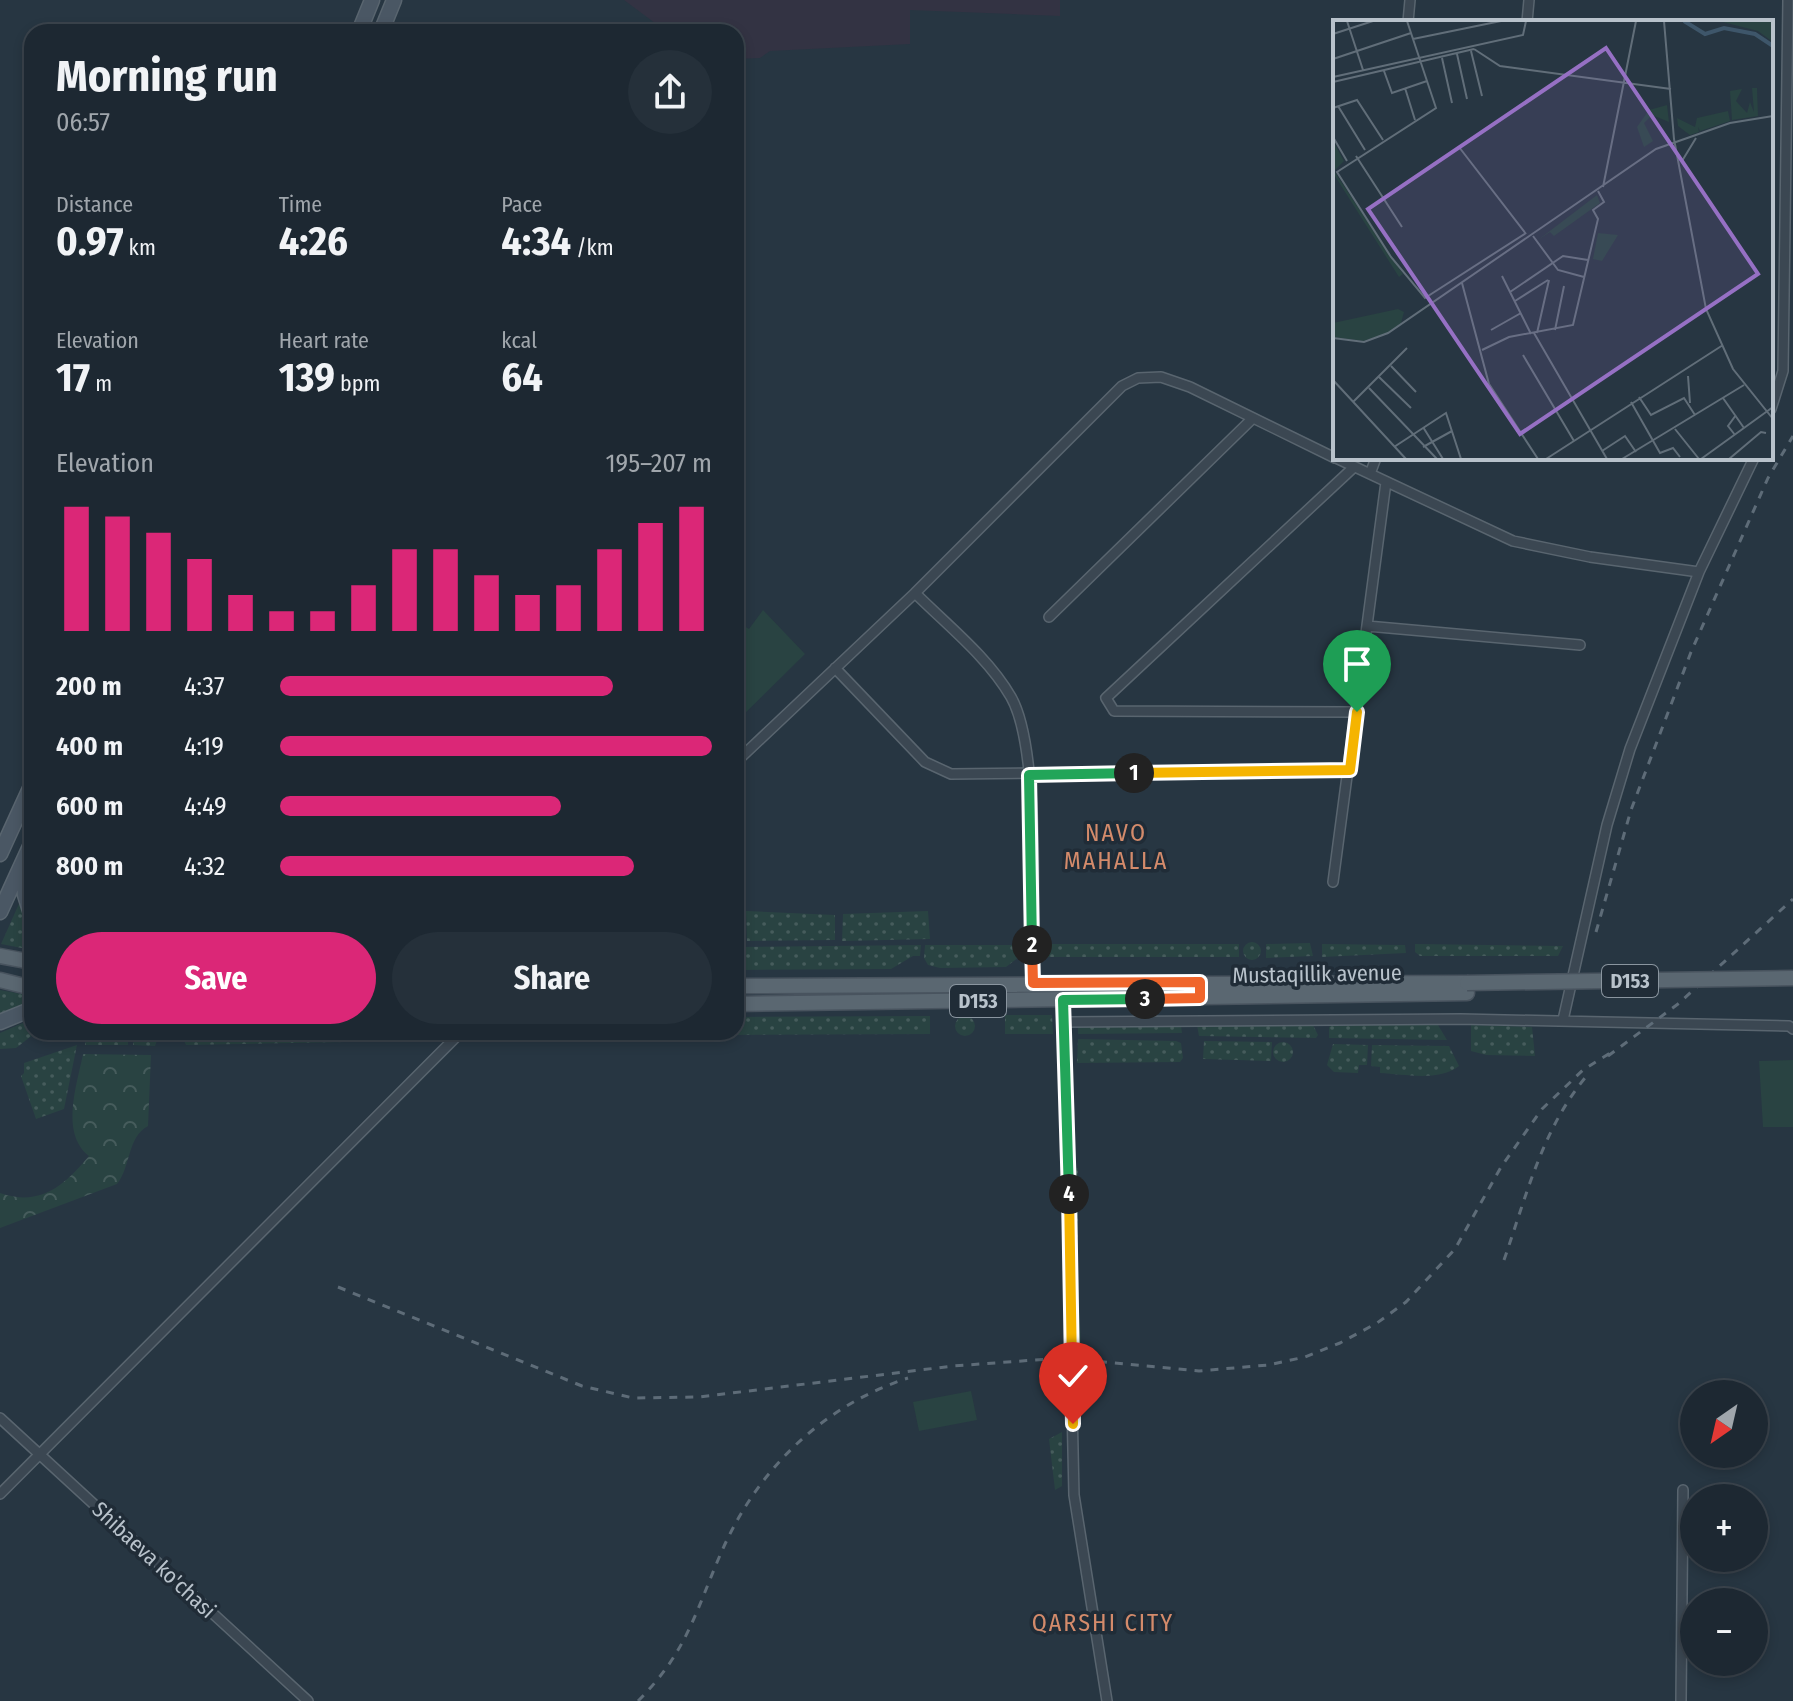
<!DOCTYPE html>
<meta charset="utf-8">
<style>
:root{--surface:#1d2832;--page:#25303a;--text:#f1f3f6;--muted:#a0a6ac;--line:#3b444d;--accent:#db2777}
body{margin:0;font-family:"Fira Sans Condensed",sans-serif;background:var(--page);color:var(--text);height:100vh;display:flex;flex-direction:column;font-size:30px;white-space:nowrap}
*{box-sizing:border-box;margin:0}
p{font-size:26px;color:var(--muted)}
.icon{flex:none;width:44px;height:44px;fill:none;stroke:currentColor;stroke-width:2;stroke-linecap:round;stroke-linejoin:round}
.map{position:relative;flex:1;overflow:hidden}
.details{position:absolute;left:24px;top:24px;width:720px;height:1016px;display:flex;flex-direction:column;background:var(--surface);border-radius:24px;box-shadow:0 4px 12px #0003,0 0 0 2px var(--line)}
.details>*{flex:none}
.needle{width:52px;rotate:214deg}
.buttons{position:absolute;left:1680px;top:1380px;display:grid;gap:16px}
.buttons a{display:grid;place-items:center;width:88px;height:88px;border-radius:50%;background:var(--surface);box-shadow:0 4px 12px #0003,0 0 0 2px var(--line);font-size:40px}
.pin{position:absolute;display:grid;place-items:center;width:68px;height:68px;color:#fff;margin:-82px -34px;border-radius:50% 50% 50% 0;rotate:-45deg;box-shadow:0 0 8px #0007}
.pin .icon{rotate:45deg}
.km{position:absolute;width:40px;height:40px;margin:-20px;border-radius:50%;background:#222;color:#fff;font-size:22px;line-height:40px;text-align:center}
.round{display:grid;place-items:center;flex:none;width:84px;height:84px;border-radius:42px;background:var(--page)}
.headline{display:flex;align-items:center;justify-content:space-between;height:136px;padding:0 32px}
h1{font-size:44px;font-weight:700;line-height:60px}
.stats{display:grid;grid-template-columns:repeat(3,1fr);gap:12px;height:136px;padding:8px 32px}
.stats div{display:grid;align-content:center}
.stats b{font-size:40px;font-weight:700}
.stats small{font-size:22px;font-weight:400}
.stats p{font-size:22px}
.chart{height:224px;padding:16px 32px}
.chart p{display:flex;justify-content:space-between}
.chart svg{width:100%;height:144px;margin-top:8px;stroke:var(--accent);stroke-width:6}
.button{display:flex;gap:16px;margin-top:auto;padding:16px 32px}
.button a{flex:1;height:92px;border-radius:48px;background:var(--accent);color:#fff;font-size:32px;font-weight:700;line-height:92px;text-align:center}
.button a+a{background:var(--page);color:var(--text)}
ul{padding:0 32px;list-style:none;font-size:26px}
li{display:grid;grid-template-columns:128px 96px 1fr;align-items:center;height:60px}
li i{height:20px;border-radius:10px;background:var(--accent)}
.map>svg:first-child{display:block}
.medical{fill:#333343}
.grass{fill:url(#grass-dots)}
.forest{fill:url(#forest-crowns)}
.green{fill:#294342}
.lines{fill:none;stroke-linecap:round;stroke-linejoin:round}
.street-casing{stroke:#59656f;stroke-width:12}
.secondary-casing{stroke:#59656f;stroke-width:17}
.primary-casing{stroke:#48535e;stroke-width:17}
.street{stroke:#3b4752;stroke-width:9}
.secondary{stroke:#4a5764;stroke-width:14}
.primary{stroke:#5a6771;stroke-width:14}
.rail{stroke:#5e6c78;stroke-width:3;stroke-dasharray:8 8;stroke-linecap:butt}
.primary-bridge-casing{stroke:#48535e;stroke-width:17;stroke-linecap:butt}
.primary-bridge{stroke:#5a6771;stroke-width:14}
.split-1-casing{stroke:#fff;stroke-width:16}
.split-2-casing{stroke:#fff;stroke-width:16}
.split-3-casing{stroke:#fff;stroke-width:16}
.split-4-casing{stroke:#fff;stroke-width:16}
.split-5-casing{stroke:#fff;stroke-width:16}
.split-1{stroke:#f5b400;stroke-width:10}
.split-2{stroke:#22a559;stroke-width:10}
.split-3{stroke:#f0652b;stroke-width:10}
.split-4{stroke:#22a559;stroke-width:10}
.split-5{stroke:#f5b400;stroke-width:10}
.labels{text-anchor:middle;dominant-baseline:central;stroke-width:7;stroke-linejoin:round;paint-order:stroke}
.shield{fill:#202c37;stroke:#8a959f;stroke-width:2}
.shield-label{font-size:20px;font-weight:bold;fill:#b8c2cb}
.street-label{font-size:22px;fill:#b8c2cb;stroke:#202c37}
.neighbourhood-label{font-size:24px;letter-spacing:2px;fill:#d48b6b;stroke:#202c37}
.inset-river{fill:none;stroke:#3e566a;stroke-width:4}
.inset-road{fill:none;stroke:#616e79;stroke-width:2}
.view{fill:#9670c4;fill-opacity:0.15;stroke:#9670c4;stroke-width:4}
.inset-edge{fill:none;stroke:#b8c2cb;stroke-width:4}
</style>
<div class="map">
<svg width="1793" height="1701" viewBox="0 0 1793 1701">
<defs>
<pattern id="grass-dots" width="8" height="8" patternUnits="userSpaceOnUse" patternTransform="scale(2)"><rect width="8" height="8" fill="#294342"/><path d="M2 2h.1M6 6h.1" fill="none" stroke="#465c5c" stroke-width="1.8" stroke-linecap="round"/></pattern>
<pattern id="forest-crowns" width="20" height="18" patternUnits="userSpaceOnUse" patternTransform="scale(2)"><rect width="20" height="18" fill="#294342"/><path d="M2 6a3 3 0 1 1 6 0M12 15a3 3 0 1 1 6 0" fill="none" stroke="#465c5c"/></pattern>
</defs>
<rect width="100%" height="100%" fill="#273642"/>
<!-- medical -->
<path class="medical" d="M 624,0 L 1060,0 L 1060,16 L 910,10 L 910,44 L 770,51 L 760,58 L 736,59 L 736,32 L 667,32 Z"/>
<!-- grass -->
<path class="grass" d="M 22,897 C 24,915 32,931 32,950 L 1,944 Z
M 746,911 L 835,915 L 835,940 L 747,941 Z
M 928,911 L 930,939 L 842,941 L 843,914 Z
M1243 951a9 9 0 1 1 18 0a9 9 0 1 1-18 0Z
M 1310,943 L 1313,956 L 1266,958 L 1266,944 Z
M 1041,944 L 1239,944 L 1239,957 L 1043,957 Z
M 1322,944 L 1405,945 L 1406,953 L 1322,957 Z
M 1415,944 L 1563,946 L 1558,956 L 1420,956 L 1415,952 Z
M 921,945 L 920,956 L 913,956 L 891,969 L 736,970 L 736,947 Z
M 925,945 L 1027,945 L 1027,951 L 1006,967 L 940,968 L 928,965 L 924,958 Z
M 0,990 L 32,996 L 32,1002 L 0,1013 Z
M 1005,1015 L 1052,1015 L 1053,1034 L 1005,1034 Z
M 930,1016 L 930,1034 L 721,1035 L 720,1032 L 736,1032 L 736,1017 Z
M955 1026a10 10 0 1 1 20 0a10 10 0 1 1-20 0Z
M 32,1019 L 32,1032 L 71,1032 L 53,1041 L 34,1034 L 16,1048 L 0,1049 L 0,1033 Z
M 1429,1022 L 1438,1025 L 1447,1040 L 1329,1038 L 1329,1027 L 1334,1024 Z
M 1197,1025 L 1313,1025 L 1318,1035 L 1316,1038 L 1199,1036 Z
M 1471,1025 L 1532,1027 L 1535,1056 L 1486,1055 L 1471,1051 Z
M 1078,1026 L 1181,1026 L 1182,1033 L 1078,1034 Z
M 87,1032 L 128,1032 L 128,1045 L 85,1045 Z
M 135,1032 L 160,1032 L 155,1046 L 133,1045 Z
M 180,1032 L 454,1032 L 448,1040 L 186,1045 Z
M 479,1032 L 709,1032 L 709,1035 L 474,1039 Z
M 1078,1039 L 1176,1041 L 1181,1043 L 1183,1058 L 1180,1062 L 1077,1063 Z
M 1204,1041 L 1272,1042 L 1271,1061 L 1203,1059 Z
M1273 1052a10 10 0 1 1 20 0a10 10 0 1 1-20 0Z
M 1333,1044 L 1368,1045 L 1367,1065 L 1359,1065 L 1358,1073 L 1334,1072 L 1327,1065 Z
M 77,1045 L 64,1109 L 36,1119 L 21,1076 L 24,1073 L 24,1063 Z
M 1372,1045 L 1449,1046 L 1459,1066 C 1439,1082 1404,1074 1380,1073 L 1380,1067 L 1371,1066 Z
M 1075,1168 L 1078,1168 L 1078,1255 L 1075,1255 Z
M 1076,1262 L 1078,1262 L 1081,1354 L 1077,1353 Z
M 1062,1432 L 1062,1486 L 1055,1490 L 1049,1439 Z"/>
<!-- forest -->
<path class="forest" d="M 83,1054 L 151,1055 L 148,1126 C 127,1137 131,1167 117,1184 L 0,1228 L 0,1193 C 40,1207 64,1186 89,1156 C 60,1133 77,1085 83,1054 Z"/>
<!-- green -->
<path class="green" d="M 763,610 L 805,654 L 736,722 L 736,621 L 749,629 Z
M 1793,1060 L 1793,1127 L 1763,1127 L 1759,1061 Z
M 971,1391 L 977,1420 L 919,1431 L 913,1402 Z"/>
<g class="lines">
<defs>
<path id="street" d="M 1408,22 L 1410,0
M 1527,22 L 1529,0
M 1771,409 L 1783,371 L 1788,0
M 1336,458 L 1513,541 L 1590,557 L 1699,572
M 1354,467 L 1106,698 L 1114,711 L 1357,712
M 1370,474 L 1376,458
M 915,593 C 947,625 988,657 1011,697 C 1041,749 1032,916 1033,983
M 1049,617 L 1252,419
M 1367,626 L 1580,645
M 835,668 L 925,762 L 951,774 L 1350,770
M 736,762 L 915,593 L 1122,386 L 1138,378 L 1161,377 L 1190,387 L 1335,458
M 1333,882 L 1386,482
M 1063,1000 L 1074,1495 L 1107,1701
M 1563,1020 L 1607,825 L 1630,749 L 1699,572 L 1754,458
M 1065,1022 L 1461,1019 L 1789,1026 L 1793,1029
M 0,1418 L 308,1701
M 0,1494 L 461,1032
M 1681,1701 L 1683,1490"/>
<path id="secondary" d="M 359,32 L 372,0
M 381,32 L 394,0
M 0,854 L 32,784
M 23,866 L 25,895 L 32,917
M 0,912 L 32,842
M 0,1022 L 32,1009"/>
<path id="primary" d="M 0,956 L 32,962
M 0,980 L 32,988
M 736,986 L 1467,983
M 736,1004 L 1467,993"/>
</defs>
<!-- street casing -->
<use href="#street" class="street-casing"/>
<!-- secondary casing -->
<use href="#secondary" class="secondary-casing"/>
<!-- primary casing -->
<use href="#primary" class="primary-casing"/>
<!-- street -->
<use href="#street" class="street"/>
<!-- secondary -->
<use href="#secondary" class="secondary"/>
<!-- primary -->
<use href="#primary" class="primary"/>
<!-- rail -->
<path class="rail" d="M 1596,932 L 1631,810 L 1691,652 L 1768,478 L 1793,436
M 1608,1056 L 1678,1004 L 1793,899
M 1504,1260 C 1526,1197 1542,1130 1585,1078
M 338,1287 L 582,1386 L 633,1398 L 699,1397 L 953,1366 L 1062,1358 L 1199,1371 L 1268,1365 L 1305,1357 L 1340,1343 L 1377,1323 L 1406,1302 L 1455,1249 L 1501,1167 L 1542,1109 L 1583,1070 L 1615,1050
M 638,1701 C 687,1652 695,1613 721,1553 C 757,1470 822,1406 908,1378"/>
<defs>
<path id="primary-bridge" d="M 1467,983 L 1793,978"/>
</defs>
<!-- primary-bridge casing -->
<use href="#primary-bridge" class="primary-bridge-casing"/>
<!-- primary-bridge -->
<use href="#primary-bridge" class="primary-bridge"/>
</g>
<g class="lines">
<defs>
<path id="split-1" d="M 1134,773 L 1350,770 L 1357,712"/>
<path id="split-2" d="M 1032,945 L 1029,775 L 1134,773"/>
<path id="split-3" d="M 1032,945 L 1033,983 L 1200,982 L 1200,998 L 1145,999"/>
<path id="split-4" d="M 1069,1194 L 1063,1000 L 1145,999"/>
<path id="split-5" d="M 1069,1194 L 1073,1424"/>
</defs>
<!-- split-1 casing -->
<use href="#split-1" class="split-1-casing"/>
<!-- split-2 casing -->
<use href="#split-2" class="split-2-casing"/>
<!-- split-3 casing -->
<use href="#split-3" class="split-3-casing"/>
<!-- split-4 casing -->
<use href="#split-4" class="split-4-casing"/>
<!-- split-5 casing -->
<use href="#split-5" class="split-5-casing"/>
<!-- split-1 -->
<use href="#split-1" class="split-1"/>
<!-- split-2 -->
<use href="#split-2" class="split-2"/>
<!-- split-3 -->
<use href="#split-3" class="split-3"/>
<!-- split-4 -->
<use href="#split-4" class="split-4"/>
<!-- split-5 -->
<use href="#split-5" class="split-5"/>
</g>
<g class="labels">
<!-- shield labels -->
<g class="shield">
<rect x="1602" y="965" width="56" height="32" rx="6"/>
<rect x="950" y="985" width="56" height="32" rx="6"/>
</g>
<g class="shield-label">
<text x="1630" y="981">D153</text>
<text x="978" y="1001">D153</text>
</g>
<!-- street labels -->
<g class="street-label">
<text transform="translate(1317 974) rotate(-1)">Mustaqillik avenue</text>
<text transform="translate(154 1560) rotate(43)">Shibaeva ko'chasi</text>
</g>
<!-- neighbourhood labels -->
<g class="neighbourhood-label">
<text x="1116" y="833">NAVO<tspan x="1116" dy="28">MAHALLA</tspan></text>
<text x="1103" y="1623">QARSHI CITY</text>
</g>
</g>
<!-- overview -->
<g transform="translate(1333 20)">
<rect width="440" height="440" fill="#273642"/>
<path d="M 419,68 L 424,68 L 425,96 L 399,100 L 397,71 L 409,69 L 403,81 L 414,93 L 417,82 L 421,92 ZM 395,91 L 397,101 L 367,111 L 365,107 L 366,112 L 357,115 L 345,106 L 344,98 L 362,107 L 364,98 ZM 0,121 L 11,141 L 1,151 L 70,254 L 66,257 L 0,153 ZM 264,175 L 267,183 L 221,216 L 217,212 L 205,220 ZM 65,289 L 71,292 L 68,303 L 53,314 L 30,321 L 0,317 L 0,303 Z" fill="#294342"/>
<path d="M 334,85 L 336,102 L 319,95 L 311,103 L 320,121 L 311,127 L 304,107 L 316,90 Z" fill="#294342"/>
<path d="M 386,1 L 440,1 L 440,22 L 425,11 ZM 265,213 L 285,215 L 269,241 L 260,239 Z" fill="#294342"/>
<path class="inset-river" d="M 351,1 L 372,14 L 391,8 L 422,14 L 440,26"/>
<path class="inset-road" d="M 14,1 L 30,50M 74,1 L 103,88 L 4,152 L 58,237 L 92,278 L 193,213M 331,1 L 341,119 L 373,289 L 400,349 L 440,399M 0,14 L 40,1M 80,19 L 168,1M 141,29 L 167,46 L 338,69M 138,31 L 149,76M 124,34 L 134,79M 109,38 L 119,83M 0,39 L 78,13M 51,51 L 59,73 L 94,61M 0,57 L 190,15 L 193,1M 0,62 L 141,29M 72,68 L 82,100M 5,86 L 32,130M 0,88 L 24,80 L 50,120M 0,117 L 14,141M 126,127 L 193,214M 23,136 L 69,207M 349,141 L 363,118M 270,167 L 303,1M 200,216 L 225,250 L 251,257M 169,256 L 198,314M 129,263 L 156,364 L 205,439M 177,272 L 230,236 L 255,240M 182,281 L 215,260M 158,310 L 188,293M 222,310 L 231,266M 201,313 L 274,439M 204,313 L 216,260M 0,318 L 31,322 L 55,313 L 323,129 L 397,103 L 440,96M 149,330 L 176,317 L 240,305 L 265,199 L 260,190 L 271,182 L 265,171M 190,335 L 241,421M 58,346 L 83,372M 355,356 L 357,383M 46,357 L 78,388M 0,360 L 73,439M 36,368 L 104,439M 306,377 L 318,395 L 351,378 L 362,395M 390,378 L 411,408M 20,382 L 74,328M 298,382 L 327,433 L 340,428 L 347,437M 90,407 L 110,439M 342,409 L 366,439M 402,415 L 395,406 L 403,395M 61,427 L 113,393 L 128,439M 90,427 L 119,411M 269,431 L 292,416 L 303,432M 213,439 L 390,325M 289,439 L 411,365M 368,439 L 440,387M 396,439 L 428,412 L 433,413"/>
<path class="view" d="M 273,28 L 425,254 L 187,414 L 35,189 Z"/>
<rect width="440" height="440" class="inset-edge"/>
</g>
</svg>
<div class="buttons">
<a><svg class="needle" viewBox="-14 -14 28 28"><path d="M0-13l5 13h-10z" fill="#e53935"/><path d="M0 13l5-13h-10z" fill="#a0a6ac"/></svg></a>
<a>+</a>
<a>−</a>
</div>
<div class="pin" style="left:1357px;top:712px;background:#1e9e55"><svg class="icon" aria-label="arrive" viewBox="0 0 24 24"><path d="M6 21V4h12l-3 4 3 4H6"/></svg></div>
<div class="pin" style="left:1073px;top:1424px;background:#d93025"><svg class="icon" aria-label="check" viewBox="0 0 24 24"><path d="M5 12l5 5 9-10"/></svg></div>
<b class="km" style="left:1134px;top:773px">1</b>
<b class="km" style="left:1032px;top:945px">2</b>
<b class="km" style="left:1145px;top:999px">3</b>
<b class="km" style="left:1069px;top:1194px">4</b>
<section class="details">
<div class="headline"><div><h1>Morning run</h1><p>06:57</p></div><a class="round"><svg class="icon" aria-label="share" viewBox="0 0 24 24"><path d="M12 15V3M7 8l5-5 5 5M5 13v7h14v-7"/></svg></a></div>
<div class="stats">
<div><p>Distance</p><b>0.97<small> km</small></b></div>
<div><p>Time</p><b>4:26</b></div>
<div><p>Pace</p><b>4:34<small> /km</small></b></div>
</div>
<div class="stats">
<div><p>Elevation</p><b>17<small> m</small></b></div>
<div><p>Heart rate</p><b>139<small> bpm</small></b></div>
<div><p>kcal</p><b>64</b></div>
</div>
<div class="chart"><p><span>Elevation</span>195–207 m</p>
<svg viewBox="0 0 160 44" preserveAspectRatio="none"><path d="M5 44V6M15 44V9M25 44V14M35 44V22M45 44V33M55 44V38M65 44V38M75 44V30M85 44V19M95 44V19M105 44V27M115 44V33M125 44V30M135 44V19M145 44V11M155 44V6"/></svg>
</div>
<ul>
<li><b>200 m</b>4:37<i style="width:77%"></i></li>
<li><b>400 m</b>4:19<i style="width:100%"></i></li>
<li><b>600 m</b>4:49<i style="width:65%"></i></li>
<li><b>800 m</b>4:32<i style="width:82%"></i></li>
</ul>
<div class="button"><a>Save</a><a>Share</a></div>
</section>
</div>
